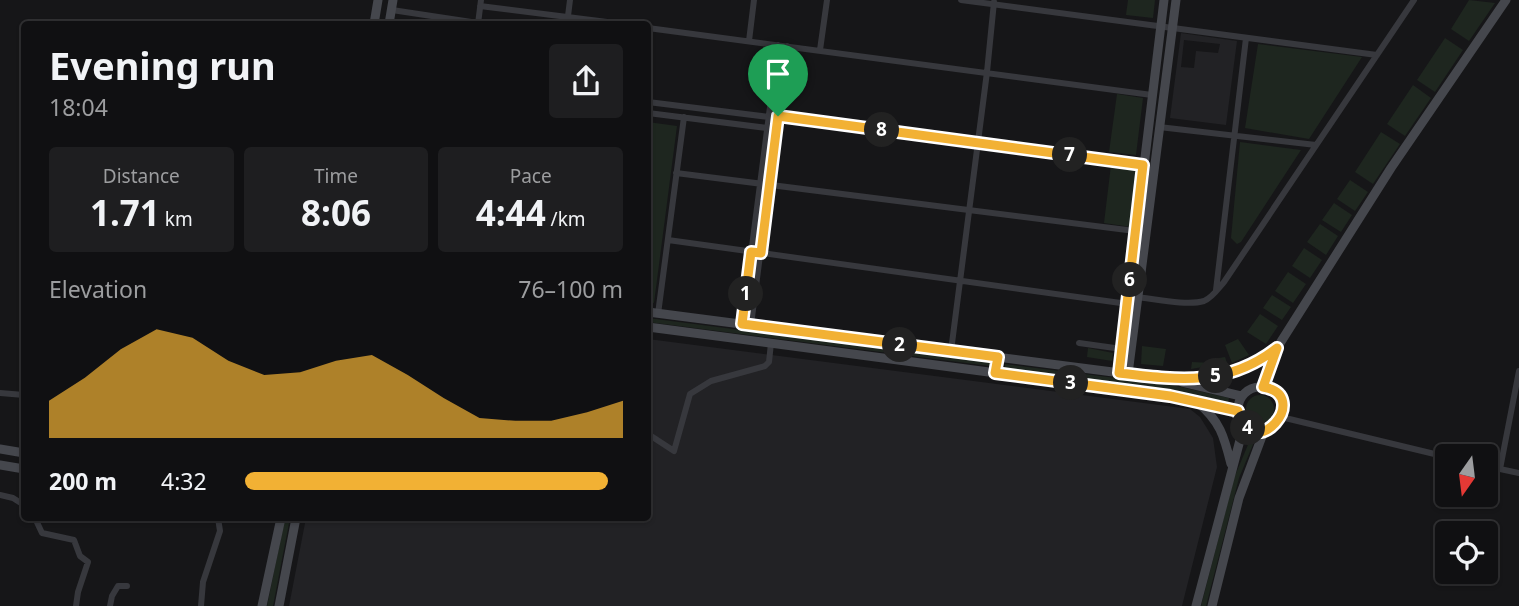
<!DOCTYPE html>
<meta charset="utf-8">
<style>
:root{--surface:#101012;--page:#1e1e20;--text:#f1f3f6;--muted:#9c9d9f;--line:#303032;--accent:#f2b134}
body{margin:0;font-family:"Noto Sans",sans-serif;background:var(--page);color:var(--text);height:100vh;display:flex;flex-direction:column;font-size:26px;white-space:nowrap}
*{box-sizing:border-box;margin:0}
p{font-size:23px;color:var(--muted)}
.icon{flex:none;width:38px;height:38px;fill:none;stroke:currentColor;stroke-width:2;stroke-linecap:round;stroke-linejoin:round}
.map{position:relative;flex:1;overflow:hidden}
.sheet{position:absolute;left:21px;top:21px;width:630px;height:500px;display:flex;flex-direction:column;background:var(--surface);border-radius:7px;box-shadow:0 2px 5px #0004,0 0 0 2px var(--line)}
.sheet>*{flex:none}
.needle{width:46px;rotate:194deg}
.controls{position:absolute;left:1435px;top:444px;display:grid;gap:14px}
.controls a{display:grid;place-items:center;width:63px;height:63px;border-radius:7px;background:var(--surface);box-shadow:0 2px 5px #0004,0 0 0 2px var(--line);font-size:35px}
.pin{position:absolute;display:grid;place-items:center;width:60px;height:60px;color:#fff;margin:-72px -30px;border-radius:50% 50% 50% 0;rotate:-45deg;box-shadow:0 0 7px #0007}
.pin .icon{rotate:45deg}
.km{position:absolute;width:35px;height:35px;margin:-18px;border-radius:50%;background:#222;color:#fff;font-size:19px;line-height:35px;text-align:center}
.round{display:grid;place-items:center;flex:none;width:74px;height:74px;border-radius:7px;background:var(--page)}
.head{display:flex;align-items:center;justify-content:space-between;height:119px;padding:0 28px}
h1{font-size:38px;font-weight:700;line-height:52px}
.figures{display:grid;grid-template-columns:repeat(3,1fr);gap:10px;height:119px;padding:7px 28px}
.figures div{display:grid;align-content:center;border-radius:7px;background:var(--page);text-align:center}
.figures b{font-size:35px;font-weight:700}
.figures small{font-size:19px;font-weight:400}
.figures p{font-size:19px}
.chart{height:196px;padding:14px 28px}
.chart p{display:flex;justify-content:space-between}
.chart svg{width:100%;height:126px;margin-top:7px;fill:var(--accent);opacity:.7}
ul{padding:0 28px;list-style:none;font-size:23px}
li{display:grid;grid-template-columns:112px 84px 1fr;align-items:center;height:52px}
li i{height:18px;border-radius:9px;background:var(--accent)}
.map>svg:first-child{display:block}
.built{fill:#222225;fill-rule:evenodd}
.green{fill:#1e261f}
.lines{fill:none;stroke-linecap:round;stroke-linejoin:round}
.street{stroke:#37383d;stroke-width:6}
.secondary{stroke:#45474d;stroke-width:9}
.route-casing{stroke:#fff;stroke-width:14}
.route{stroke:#f2b134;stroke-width:9}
</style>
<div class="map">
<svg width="1519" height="606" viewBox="0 0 1519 606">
<rect width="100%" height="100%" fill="#161618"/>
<!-- built -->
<path class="built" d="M 1181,33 L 1237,41 L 1226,125 L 1170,118 ZM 1184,40 L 1220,44 L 1218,53 L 1196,51 L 1194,68 L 1181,67 Z
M 648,339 L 1190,409 L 1200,417 L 1213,438 L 1217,467 L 1182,606 L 289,606 L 306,518 L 648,518 Z"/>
<!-- green -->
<path class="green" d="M 1128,0 L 1155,0 L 1153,18 L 1126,15 Z
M 1469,0 L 1495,3 L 1469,41 L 1451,29 Z
M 1445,38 L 1463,50 L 1435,92 L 1417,80 Z
M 1258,44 L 1362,57 L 1309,139 L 1245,128 Z
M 1413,85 L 1431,98 L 1405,136 L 1387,124 Z
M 1117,94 L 1143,98 L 1136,155 L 1109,152 Z
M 648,122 L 677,126 L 654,303 L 648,302 Z
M 1381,132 L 1400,144 L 1373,184 L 1355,172 Z
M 1240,142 L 1301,150 L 1241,242 L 1237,244 L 1231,238 Z
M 1111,165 L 1138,169 L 1131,227 L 1104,223 Z
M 1350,180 L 1368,192 L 1355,211 L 1337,199 Z
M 1334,203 L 1352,215 L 1341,232 L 1322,220 Z
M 1320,224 L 1338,236 L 1326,255 L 1307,242 Z
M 1304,248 L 1322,260 L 1310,278 L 1292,266 Z
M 1288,272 L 1306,284 L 1293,303 L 1275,291 Z
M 1272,295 L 1291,307 L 1282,320 L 1263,308 Z
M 1260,314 L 1278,326 L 1266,344 L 1247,332 Z
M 648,318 L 991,362 L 990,366 L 648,322 Z
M 1238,339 L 1249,355 L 1232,363 L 1225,345 Z
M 1142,346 L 1166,349 L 1163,366 L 1141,364 Z
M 1088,348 L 1113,353 L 1112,361 L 1087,357 Z
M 1225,357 L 1227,363 L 1191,369 L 1192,362 L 1211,363 L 1213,359 Z
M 1005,364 L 1172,385 L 1229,398 L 1228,403 L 1171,391 L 1005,369 Z
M1246 409a14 14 0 1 1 28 0a14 14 0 1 1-28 0Z
M 1252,438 L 1254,442 L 1239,478 L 1206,606 L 1201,606 L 1234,478 L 1250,440 Z
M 285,518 L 290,518 L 273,606 L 267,606 Z"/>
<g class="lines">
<!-- street -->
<path class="street" d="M 961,0 L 1377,55
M 480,6 L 623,24
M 392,10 L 478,23
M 478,24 L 481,0
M 567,24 L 570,0
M 648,28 L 1152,95
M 749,41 L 754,0
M 820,50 L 827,0
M 648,102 L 769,117
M 648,113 L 767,128
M 778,116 L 1143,165
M 1159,127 L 1316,145
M 676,173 L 1135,231
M 668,240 L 1128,304 L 1136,297 C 1155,299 1187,306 1204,301 C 1212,298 1218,289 1224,282 L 1414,0
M 1216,290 L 1246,38
M 658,314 L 684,117
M 742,324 L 778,45
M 751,325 L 787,46
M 1079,343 L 1122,349
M 951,351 L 987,72 L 994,2
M 0,393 L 24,395
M 1281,417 L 1447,457
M 648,434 L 674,451 L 690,394 L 711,381 L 765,366 L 769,362 L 771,343
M 1486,466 L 1519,473
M 1500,469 L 1519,371
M 0,495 L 13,498 L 24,505
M 35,518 L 42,533 L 74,540 L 80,556 L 88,562 L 78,592 L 76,606
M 110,606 L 112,596 L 118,586 L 127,586
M 201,606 L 203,582 L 220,531 L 218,518"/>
<!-- secondary -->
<path class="secondary" d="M 374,24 L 378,0
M 389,24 L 393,0
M 648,312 L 1175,380 C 1215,376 1244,373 1277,348
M 648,327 L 1170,396 L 1238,411
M 1119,373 L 1164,0
M 1128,374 L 1176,0
M 1182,382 L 1241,396
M1238 409a22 22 0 1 1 44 0a22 22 0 1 1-44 0Z
M 1263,387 L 1277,348 L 1391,168 L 1506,0
M 1197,402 C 1220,421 1224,436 1231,464
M 0,449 L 24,453
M 0,465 L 24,469
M 262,606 L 281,518
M 279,606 L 296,518
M 1196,606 L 1244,425
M 1212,606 L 1239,498 L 1264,431"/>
</g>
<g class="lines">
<defs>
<path id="route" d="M 778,116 L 1143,165 L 1119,373 C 1178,380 1227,387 1277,348 L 1263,387 C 1314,395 1253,467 1238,411 L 1170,396 L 995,373 L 998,357 L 742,324 L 751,252 L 761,253 Z"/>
</defs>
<!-- route casing -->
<use href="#route" class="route-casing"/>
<!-- route -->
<use href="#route" class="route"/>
</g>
</svg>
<div class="controls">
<a><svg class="needle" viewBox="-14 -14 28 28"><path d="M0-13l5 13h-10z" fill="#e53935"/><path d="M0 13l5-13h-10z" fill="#9c9d9f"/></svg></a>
<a><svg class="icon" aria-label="locate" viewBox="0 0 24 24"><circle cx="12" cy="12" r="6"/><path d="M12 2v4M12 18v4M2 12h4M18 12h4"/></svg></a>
</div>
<div class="pin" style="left:778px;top:116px;background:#1e9e55"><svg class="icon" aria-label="arrive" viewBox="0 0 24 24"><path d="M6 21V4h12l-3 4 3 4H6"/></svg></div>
<b class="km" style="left:746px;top:294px">1</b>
<b class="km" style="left:900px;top:345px">2</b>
<b class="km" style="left:1071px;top:383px">3</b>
<b class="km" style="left:1248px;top:428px">4</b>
<b class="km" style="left:1216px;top:376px">5</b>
<b class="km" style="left:1130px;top:280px">6</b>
<b class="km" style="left:1070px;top:155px">7</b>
<b class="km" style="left:882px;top:130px">8</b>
<section class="sheet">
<div class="head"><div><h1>Evening run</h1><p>18:04</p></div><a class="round"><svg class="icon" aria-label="share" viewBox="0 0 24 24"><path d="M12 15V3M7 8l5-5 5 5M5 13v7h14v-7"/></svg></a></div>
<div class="figures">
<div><p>Distance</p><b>1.71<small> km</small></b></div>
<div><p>Time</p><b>8:06</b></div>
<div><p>Pace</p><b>4:44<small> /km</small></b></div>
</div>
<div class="chart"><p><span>Elevation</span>76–100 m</p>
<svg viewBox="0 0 160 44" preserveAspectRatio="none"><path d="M0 44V31L10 23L20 13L30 6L40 9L50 17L60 22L70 21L80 17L90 15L100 22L110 30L120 37L130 38L140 38L150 35L160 31V44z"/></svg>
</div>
<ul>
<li><b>200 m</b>4:32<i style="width:96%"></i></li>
</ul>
</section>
</div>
